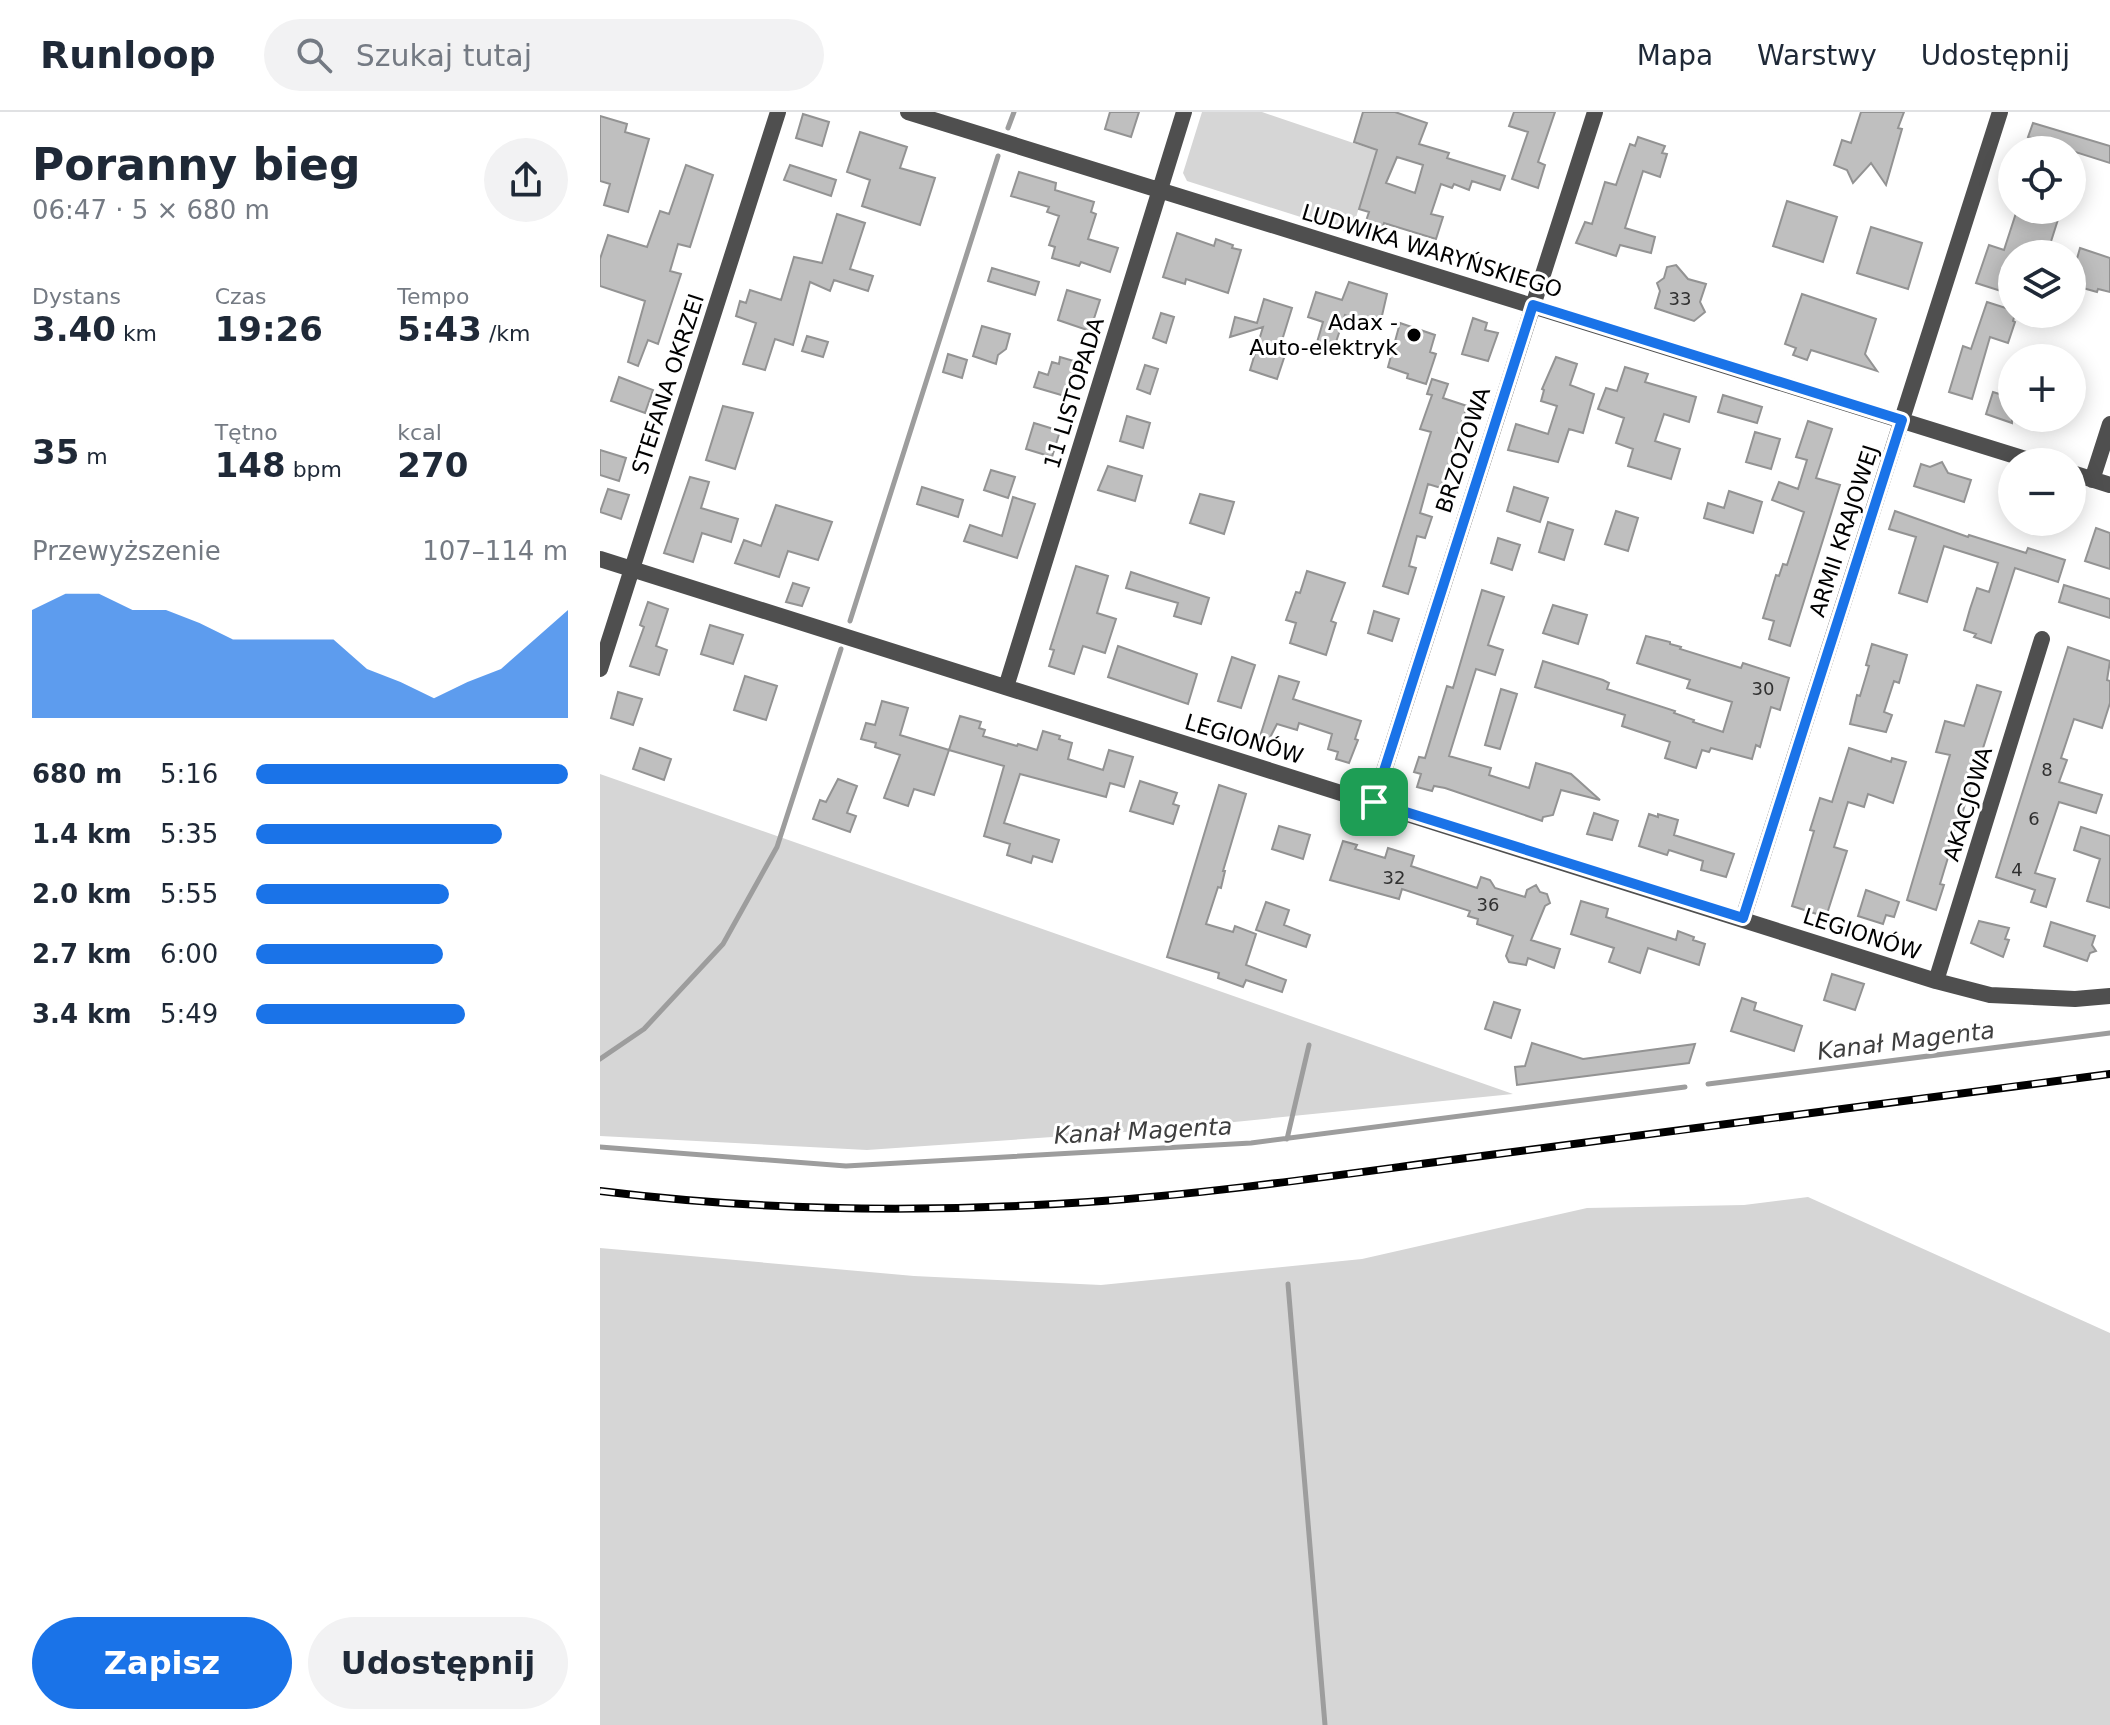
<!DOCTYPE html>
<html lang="pl">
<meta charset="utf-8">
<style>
:root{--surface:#fff;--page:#f2f2f3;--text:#1f2937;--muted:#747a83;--line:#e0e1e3;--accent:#1a73e8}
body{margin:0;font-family:"DejaVu Sans",sans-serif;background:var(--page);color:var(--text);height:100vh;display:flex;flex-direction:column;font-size:30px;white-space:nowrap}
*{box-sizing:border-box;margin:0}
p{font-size:26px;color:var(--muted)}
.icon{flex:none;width:44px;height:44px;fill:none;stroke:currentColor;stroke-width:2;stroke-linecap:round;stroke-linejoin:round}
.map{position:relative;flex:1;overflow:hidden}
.sheet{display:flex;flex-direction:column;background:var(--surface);width:600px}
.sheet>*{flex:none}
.fabs{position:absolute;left:1398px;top:24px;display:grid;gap:16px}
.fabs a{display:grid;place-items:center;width:88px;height:88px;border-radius:50%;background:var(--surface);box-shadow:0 4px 20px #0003;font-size:40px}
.pin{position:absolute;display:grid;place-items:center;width:68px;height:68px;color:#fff;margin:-34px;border-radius:16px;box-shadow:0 4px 12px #0006}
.round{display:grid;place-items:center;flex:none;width:84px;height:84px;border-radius:42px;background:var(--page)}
.headline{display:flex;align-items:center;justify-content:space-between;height:136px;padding:0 32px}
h1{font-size:44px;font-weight:800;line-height:60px}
.metrics{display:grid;grid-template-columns:repeat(3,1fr);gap:12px;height:136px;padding:8px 32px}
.metrics div{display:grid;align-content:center}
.metrics b{font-size:34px;font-weight:800}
.metrics small{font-size:22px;font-weight:400}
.metrics p{font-size:22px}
.chart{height:224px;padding:16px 32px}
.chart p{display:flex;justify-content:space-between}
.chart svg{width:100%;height:144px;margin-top:8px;fill:var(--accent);opacity:.7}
.action{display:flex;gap:16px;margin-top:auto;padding:16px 32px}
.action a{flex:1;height:92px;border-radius:48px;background:var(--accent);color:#fff;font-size:32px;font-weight:800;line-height:92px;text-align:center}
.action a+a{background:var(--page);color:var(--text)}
ul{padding:0 32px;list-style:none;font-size:26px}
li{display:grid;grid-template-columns:128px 96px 1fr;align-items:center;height:60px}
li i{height:20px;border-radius:10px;background:var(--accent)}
header{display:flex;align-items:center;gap:48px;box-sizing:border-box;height:112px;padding:0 40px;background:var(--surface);border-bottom:2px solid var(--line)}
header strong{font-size:38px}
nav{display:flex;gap:44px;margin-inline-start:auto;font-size:28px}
.search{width:560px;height:72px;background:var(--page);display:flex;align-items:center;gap:20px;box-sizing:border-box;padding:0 28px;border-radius:44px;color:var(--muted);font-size:30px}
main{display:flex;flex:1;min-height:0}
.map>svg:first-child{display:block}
.green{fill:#d6d6d6}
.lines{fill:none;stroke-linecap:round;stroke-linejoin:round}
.stream{stroke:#9d9d9d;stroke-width:5}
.building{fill:#bfbfbf;stroke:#939393;stroke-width:2;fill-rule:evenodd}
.street{stroke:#4f4f4f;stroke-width:16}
.rail-casing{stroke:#000;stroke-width:8}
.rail{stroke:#fff;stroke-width:5;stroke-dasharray:15;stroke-linecap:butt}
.route-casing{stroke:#fff;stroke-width:16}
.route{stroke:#1a73e8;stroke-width:10}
.poi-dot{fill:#000;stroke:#fff;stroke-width:3}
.labels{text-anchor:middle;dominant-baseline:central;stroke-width:6;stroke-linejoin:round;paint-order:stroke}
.number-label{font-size:18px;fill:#303030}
.street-label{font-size:22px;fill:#000;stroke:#fff}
.poi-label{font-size:22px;fill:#000;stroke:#fff;text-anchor:end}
.water-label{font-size:24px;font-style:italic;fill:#3e3e3e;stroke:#fff}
</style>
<header>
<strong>Runloop</strong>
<div class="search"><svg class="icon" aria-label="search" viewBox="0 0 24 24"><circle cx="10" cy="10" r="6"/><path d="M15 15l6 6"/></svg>Szukaj tutaj</div>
<nav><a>Mapa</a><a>Warstwy</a><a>Udostępnij</a></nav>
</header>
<main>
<section class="sheet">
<div class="headline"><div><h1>Poranny bieg</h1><p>06:47 · 5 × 680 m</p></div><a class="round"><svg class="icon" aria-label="share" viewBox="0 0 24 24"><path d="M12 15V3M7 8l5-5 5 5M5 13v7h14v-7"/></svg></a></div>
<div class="metrics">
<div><p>Dystans</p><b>3.40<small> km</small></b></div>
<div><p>Czas</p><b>19:26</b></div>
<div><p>Tempo</p><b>5:43<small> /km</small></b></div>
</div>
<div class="metrics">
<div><b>35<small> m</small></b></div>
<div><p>Tętno</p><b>148<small> bpm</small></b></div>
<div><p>kcal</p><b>270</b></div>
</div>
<div class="chart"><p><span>Przewyższenie</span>107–114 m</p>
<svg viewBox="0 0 160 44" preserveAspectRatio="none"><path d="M0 44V11L10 6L20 6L30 11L40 11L50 15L60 20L70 20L80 20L90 20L100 29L110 33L120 38L130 33L140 29L150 20L160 11V44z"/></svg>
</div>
<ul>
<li><b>680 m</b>5:16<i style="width:100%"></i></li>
<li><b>1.4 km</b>5:35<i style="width:79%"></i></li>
<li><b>2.0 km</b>5:55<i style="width:62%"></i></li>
<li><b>2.7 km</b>6:00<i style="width:60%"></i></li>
<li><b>3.4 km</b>5:49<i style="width:67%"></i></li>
</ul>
<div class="action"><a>Zapisz</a><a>Udostępnij</a></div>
</section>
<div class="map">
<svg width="1510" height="1613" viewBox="0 0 1510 1613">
<rect width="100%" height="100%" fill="#fff"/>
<!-- green -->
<path class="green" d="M 602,0 L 662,0 L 777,39 L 751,121 L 587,69 L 583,61 Z
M 0,662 L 913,982 L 554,1018 L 267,1038 L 0,1024 Z
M 1208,1085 L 1510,1221 L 1510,1613 L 0,1613 L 0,1136 L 314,1164 L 501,1173 L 762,1147 L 987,1096 L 1144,1093 Z"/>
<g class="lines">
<!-- stream -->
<path class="stream" d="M 408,16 L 414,0
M 250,509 L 398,44
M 0,947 L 44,917 L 123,832 L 177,735 L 241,537
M 1108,972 L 1510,921
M 687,1027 L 709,933
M 0,1035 L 246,1054 L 651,1031 L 1085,975
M 688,1172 L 725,1613"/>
</g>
<!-- building -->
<path class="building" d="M 510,0 L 539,0 L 531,25 L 505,17 Z
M 763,0 L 795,0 L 827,11 L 819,32 L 849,41 L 847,46 L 905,64 L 900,78 L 872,69 L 869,78 L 854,72 L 852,76 L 841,72 L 831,102 L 843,105 L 836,127 L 784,111 L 780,124 L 763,118 L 769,100 L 759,97 L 777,38 L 754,30 ZM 797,45 L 823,53 L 815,81 L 786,71 Z
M 914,0 L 955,0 L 938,50 L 945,53 L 938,76 L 912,67 L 928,20 L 909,14 Z
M 1261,0 L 1304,0 L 1298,16 L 1302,17 L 1286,73 L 1271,51 L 1253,71 L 1247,58 L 1234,53 L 1242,28 L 1251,31 Z
M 203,2 L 229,10 L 222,34 L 196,26 Z
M 0,4 L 27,12 L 25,20 L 49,27 L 28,100 L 4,93 L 10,72 L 0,69 Z
M 1433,11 L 1510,34 L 1510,51 L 1428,25 Z
M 260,20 L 307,35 L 300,56 L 335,66 L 320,113 L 262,94 L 270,68 L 247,60 Z
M 1038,25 L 1065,34 L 1062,41 L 1067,42 L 1060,65 L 1043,59 L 1025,116 L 1055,125 L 1051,141 L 1020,133 L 1016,144 L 976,131 L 985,110 L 992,112 L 1005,70 L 1016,73 L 1030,32 L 1035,34 Z
M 86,53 L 113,63 L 90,135 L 78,132 L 70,159 L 81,162 L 58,232 L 48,228 L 38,254 L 28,250 L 45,189 L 0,174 L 0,147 L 8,123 L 47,135 L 60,99 L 69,102 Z
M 190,53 L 236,68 L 231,84 L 184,68 Z
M 419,60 L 456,71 L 455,78 L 494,90 L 491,100 L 496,102 L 488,127 L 518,136 L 510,160 L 481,150 L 479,154 L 452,146 L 455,135 L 449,133 L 459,104 L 447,100 L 449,95 L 411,84 Z
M 1187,89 L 1237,105 L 1223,150 L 1173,134 Z
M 1426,98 L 1461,98 L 1447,142 L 1412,142 L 1401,179 L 1376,171 L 1389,133 L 1404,138 L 1416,101 L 1424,104 Z
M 237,102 L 265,111 L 250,157 L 273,164 L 268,179 L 234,168 L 230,179 L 210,170 L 193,233 L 175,227 L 165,258 L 143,252 L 156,211 L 136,204 L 140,189 L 146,191 L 150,178 L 181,188 L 194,145 L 222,151 Z
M 1271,115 L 1322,131 L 1308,177 L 1257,161 Z
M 577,121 L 614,134 L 616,127 L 633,133 L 632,136 L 641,138 L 628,181 L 586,167 L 585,172 L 563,165 Z
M 1480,136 L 1510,146 L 1510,180 L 1498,177 L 1497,180 L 1472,173 L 1472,149 L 1476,150 Z
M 1076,153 L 1088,167 L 1106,172 L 1100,190 L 1105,200 L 1094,209 L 1055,196 L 1060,179 L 1057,171 L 1064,166 L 1067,155 Z
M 392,156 L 439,170 L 435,183 L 388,169 Z
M 749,170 L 787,182 L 781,208 L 774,206 L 761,209 L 745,203 L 732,242 L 715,237 L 723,210 L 708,205 L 716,180 L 742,188 Z
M 467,178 L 500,188 L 490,219 L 458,208 Z
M 1202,182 L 1276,207 L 1265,242 L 1277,259 L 1211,238 L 1207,248 L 1193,243 L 1196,236 L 1185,232 Z
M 664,187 L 692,196 L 679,238 L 686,240 L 677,267 L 650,258 L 663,215 L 630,225 L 635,205 L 657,211 Z
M 1387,190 L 1412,198 L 1412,202 L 1415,202 L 1413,209 L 1415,210 L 1408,231 L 1390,225 L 1372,287 L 1349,280 L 1363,234 L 1371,237 Z
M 561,201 L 574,205 L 566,231 L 553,226 Z
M 873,206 L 887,211 L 885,218 L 898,221 L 888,249 L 862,242 Z
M 800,211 L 835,223 L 830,240 L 836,242 L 826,272 L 807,266 L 808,262 L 788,255 Z
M 382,214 L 410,222 L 406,237 L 398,243 L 396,252 L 373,244 Z
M 207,224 L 228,230 L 223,245 L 202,239 Z
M 348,242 L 367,248 L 362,266 L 343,260 Z
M 460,245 L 477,250 L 468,285 L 434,275 L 439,260 L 448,263 L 452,250 L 459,252 Z
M 956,245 L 977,252 L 970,273 L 994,282 L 983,321 L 969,317 L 958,350 L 908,338 L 916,312 L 948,322 L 957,294 L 941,289 L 944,278 L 942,277 Z
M 545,253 L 558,257 L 550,282 L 537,277 Z
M 1025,255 L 1048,262 L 1045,270 L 1096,285 L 1089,310 L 1064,302 L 1055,329 L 1080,337 L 1071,367 L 1028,354 L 1033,337 L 1016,331 L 1024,306 L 998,297 L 1006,276 L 1017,279 Z
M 19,265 L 53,278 L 45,301 L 11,289 Z
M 832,267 L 848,272 L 843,286 L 867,294 L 841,376 L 828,372 L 820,401 L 832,405 L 825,426 L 817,424 L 809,454 L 816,456 L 808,482 L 783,474 L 831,320 L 820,317 L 832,283 L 827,282 Z
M 1393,280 L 1412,286 L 1412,311 L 1386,302 Z
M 1123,283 L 1162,295 L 1157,311 L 1118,300 Z
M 123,294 L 153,301 L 135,357 L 106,348 Z
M 527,304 L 550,311 L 543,336 L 520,329 Z
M 1208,309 L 1232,317 L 1216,366 L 1240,373 L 1190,534 L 1169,527 L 1174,509 L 1163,506 L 1176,463 L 1179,464 L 1183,452 L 1187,453 L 1204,400 L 1172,388 L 1179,370 L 1198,377 L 1207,348 L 1196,345 Z
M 434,311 L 460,319 L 452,345 L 426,337 Z
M 1155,320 L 1180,327 L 1171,357 L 1146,350 Z
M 0,338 L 26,346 L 19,369 L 0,363 Z
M 1342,350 L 1348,361 L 1371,368 L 1364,390 L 1314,374 L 1321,352 L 1330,355 Z
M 508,354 L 542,364 L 535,389 L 498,378 Z
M 391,358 L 415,365 L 408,386 L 384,378 Z
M 90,365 L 109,370 L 101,396 L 138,407 L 131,430 L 102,421 L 93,450 L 64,441 Z
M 322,375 L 363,388 L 358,405 L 317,392 Z
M 914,375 L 948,386 L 940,410 L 907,399 Z
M 8,377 L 29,383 L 21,407 L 0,400 Z
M 1129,379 L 1162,390 L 1153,421 L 1104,406 L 1108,391 L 1124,396 Z
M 600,382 L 634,390 L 624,422 L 590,411 Z
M 413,385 L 435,392 L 417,446 L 364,429 L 370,413 L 402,424 Z
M 176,393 L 232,410 L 218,448 L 188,439 L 179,465 L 135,451 L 144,428 L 161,434 Z
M 1016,399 L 1038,406 L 1028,439 L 1005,432 Z
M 1295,399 L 1368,425 L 1369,423 L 1426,441 L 1428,436 L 1465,448 L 1458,470 L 1415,456 L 1391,531 L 1374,525 L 1376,522 L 1364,518 L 1370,497 L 1377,476 L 1389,480 L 1398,451 L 1344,434 L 1327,490 L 1299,481 L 1316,425 L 1289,417 Z
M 948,410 L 973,418 L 964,448 L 939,440 Z
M 1496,416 L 1510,421 L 1510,457 L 1485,449 Z
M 898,426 L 920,433 L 912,458 L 891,451 Z
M 476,454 L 508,464 L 497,501 L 516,507 L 505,541 L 483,534 L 474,562 L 449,554 L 454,538 L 450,537 Z
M 707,459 L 745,471 L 731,509 L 736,511 L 726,543 L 690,531 L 696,511 L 686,508 L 696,480 L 700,481 Z
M 531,460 L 609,486 L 601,512 L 574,504 L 578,491 L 526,476 Z
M 193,471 L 209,476 L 202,494 L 186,490 Z
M 1464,473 L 1510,487 L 1510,506 L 1459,490 Z
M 882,478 L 904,485 L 888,533 L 903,538 L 895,563 L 876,557 L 849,644 L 891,656 L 889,663 L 929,676 L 936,651 L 971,662 L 1000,688 L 961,678 L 953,703 L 943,705 L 942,709 L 845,676 L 834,674 L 832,679 L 817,675 L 821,662 L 814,660 L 819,645 L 825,646 L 847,574 L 853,576 Z
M 48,490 L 68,497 L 56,534 L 67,538 L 59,563 L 30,554 L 44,515 L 40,513 Z
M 953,493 L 987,503 L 978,532 L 943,521 Z
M 774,499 L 799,507 L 792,529 L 768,521 Z
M 110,513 L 143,523 L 133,552 L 101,542 Z
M 1046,524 L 1070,530 L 1070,532 L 1081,535 L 1080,537 L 1141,556 L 1143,551 L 1189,566 L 1180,598 L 1171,595 L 1160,635 L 1156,633 L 1152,647 L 1111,636 L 1109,640 L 1102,638 L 1096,656 L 1065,646 L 1070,630 L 1022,614 L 1025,603 L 935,575 L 943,549 L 1003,568 L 1009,571 L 1007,577 L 1075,599 L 1074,601 L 1094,608 L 1093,610 L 1123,620 L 1132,590 L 1087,576 L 1090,568 L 1037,551 Z
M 1272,532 L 1307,543 L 1299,571 L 1294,569 L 1284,600 L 1292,603 L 1286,620 L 1250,612 L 1257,583 L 1260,584 L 1269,554 L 1266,553 Z
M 518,534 L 597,562 L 588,592 L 508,565 Z
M 1468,535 L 1510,549 L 1507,568 L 1510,569 L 1510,591 L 1502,616 L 1474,607 L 1461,646 L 1467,648 L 1459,670 L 1502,683 L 1496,701 L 1459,690 L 1435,761 L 1455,767 L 1446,795 L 1431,790 L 1435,778 L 1396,765 Z
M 632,545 L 655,553 L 641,596 L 618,589 Z
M 145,564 L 177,574 L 166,608 L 134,598 Z
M 679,564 L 699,570 L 693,587 L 761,609 L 755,627 L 758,628 L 749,651 L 736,647 L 738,640 L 728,637 L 732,622 L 699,611 L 697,618 L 677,612 L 664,637 L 657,634 Z
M 1377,573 L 1401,580 L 1359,711 L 1357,710 L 1348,738 L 1350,739 L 1340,772 L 1344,773 L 1336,798 L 1307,788 L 1350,643 L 1336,640 L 1345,609 L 1364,614 Z
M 901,577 L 917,582 L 900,637 L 885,633 Z
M 18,580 L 42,587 L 33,613 L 11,606 Z
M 282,589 L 308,596 L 300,623 L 349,638 L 334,683 L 314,677 L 308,694 L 284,686 L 300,643 L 275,635 L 276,631 L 261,627 L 266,611 L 275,613 Z
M 360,604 L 381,610 L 379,616 L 385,618 L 383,624 L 417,634 L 418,632 L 437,638 L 443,619 L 460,624 L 459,627 L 472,631 L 468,647 L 503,658 L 509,638 L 533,645 L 524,675 L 510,671 L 506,685 L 420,662 L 404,711 L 459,728 L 452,750 L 433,744 L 431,751 L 407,743 L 410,732 L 384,724 L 404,654 L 349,638 Z
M 40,636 L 71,647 L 64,668 L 33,657 Z
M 1249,636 L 1291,650 L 1292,646 L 1306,650 L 1293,691 L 1268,682 L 1264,695 L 1248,690 L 1234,735 L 1247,739 L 1226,805 L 1192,794 L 1214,719 L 1210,718 L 1220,686 L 1232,690 Z
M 238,667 L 257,674 L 247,701 L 256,704 L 250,720 L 213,707 L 220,688 L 226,690 Z
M 540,669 L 577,681 L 573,692 L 579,694 L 573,712 L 530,699 Z
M 619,673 L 646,682 L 623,759 L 625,759 L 621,776 L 618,775 L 606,812 L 633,820 L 635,814 L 656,822 L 646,853 L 686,868 L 682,880 L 646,868 L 643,875 L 618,866 L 619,861 L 567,845 Z
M 994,701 L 1018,709 L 1012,728 L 987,722 Z
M 1049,702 L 1058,705 L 1058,702 L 1078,708 L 1074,723 L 1134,742 L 1126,765 L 1101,758 L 1103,749 L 1069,738 L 1067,743 L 1039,734 Z
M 679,714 L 710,723 L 703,747 L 672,737 Z
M 1481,715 L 1510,724 L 1510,796 L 1487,789 L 1500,747 L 1474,738 Z
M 743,729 L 757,733 L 755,737 L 785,746 L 788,736 L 814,744 L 811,754 L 877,776 L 881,765 L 890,768 L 895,776 L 925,785 L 927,778 L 936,773 L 940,780 L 947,782 L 950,791 L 945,794 L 931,828 L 960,837 L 954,856 L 928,846 L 926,853 L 909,850 L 906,844 L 913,824 L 877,812 L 878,807 L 868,804 L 870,799 L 802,777 L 799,787 L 730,768 Z
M 1266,778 L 1299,790 L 1294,805 L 1286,803 L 1283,812 L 1258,804 Z
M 981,789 L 1008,797 L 1006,805 L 1076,828 L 1078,819 L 1094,825 L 1093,828 L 1105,832 L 1099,853 L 1048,836 L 1040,861 L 1009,850 L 1014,836 L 971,822 Z
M 666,790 L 689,798 L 684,813 L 710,823 L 706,835 L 656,818 Z
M 1379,809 L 1409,816 L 1405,827 L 1409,828 L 1403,845 L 1371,831 Z
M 1451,810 L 1495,824 L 1492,833 L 1496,839 L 1490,841 L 1487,849 L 1444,834 Z
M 1232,862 L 1264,872 L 1255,898 L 1224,888 Z
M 1142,886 L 1156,891 L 1154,898 L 1202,914 L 1194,939 L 1131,919 Z
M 894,890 L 920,898 L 911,926 L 885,917 Z
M 932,931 L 983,947 L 1095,932 L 1089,951 L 917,973 L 915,955 L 925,954 Z"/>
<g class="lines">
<!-- street -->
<path class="street" d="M 308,0 L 1435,350
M 1472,361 L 1510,373
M 1492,368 L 1510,312
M 0,447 L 1336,869 L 1390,883 L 1475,887 L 1510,884
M 0,557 L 178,0
M 406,575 L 584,0
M 774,690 L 995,0
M 1143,806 L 1400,0
M 1336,869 L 1442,527"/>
<defs>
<path id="rail" d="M 0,1079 C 161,1099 326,1101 488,1090 C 620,1081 751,1061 882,1044 C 1091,1017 1301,989 1510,962"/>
</defs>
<!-- rail casing -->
<use href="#rail" class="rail-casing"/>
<!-- rail -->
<use href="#rail" class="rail"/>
</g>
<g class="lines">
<defs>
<path id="route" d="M 933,193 L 1302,308 L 1143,806 L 774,690 Z"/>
</defs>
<!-- route casing -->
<use href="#route" class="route-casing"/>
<!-- route -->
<use href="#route" class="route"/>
</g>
<!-- markers -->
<circle class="poi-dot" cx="814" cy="223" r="8"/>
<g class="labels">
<!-- number labels -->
<g class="number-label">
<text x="1080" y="186">33</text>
<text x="1163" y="576">30</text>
<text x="1447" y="657">8</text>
<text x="1434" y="706">6</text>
<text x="1417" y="757">4</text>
<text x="794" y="765">32</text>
<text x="888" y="792">36</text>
</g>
<!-- street labels -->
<g class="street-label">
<text transform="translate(832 139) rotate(17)">LUDWIKA WARYŃSKIEGO</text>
<text transform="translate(68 272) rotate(-72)">STEFANA OKRZEI</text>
<text transform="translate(474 281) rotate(-73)">11 LISTOPADA</text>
<text transform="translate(863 338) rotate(-72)">BRZOZOWA</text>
<text transform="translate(1244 419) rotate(-72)">ARMII KRAJOWEJ</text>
<text transform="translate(644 627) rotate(17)">LEGIONÓW</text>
<text transform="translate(1368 692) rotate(-73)">AKACJOWA</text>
<text transform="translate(1262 822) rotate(18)">LEGIONÓW</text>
</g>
<!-- poi labels -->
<g class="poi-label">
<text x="798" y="210">Adax -<tspan x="798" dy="25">Auto-elektryk</tspan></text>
</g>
<!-- water labels -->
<g class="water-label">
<text transform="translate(1306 929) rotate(-7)">Kanał Magenta</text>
<text transform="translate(543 1019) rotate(-3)">Kanał Magenta</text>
</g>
</g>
</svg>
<div class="fabs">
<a><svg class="icon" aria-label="locate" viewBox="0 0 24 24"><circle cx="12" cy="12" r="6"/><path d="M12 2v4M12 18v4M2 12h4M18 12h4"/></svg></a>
<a><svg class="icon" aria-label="layers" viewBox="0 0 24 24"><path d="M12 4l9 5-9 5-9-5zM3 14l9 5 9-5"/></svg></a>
<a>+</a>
<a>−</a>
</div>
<div class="pin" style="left:774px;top:690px;background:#1e9e55"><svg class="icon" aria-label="arrive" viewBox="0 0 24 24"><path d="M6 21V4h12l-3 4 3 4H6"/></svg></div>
</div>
</main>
